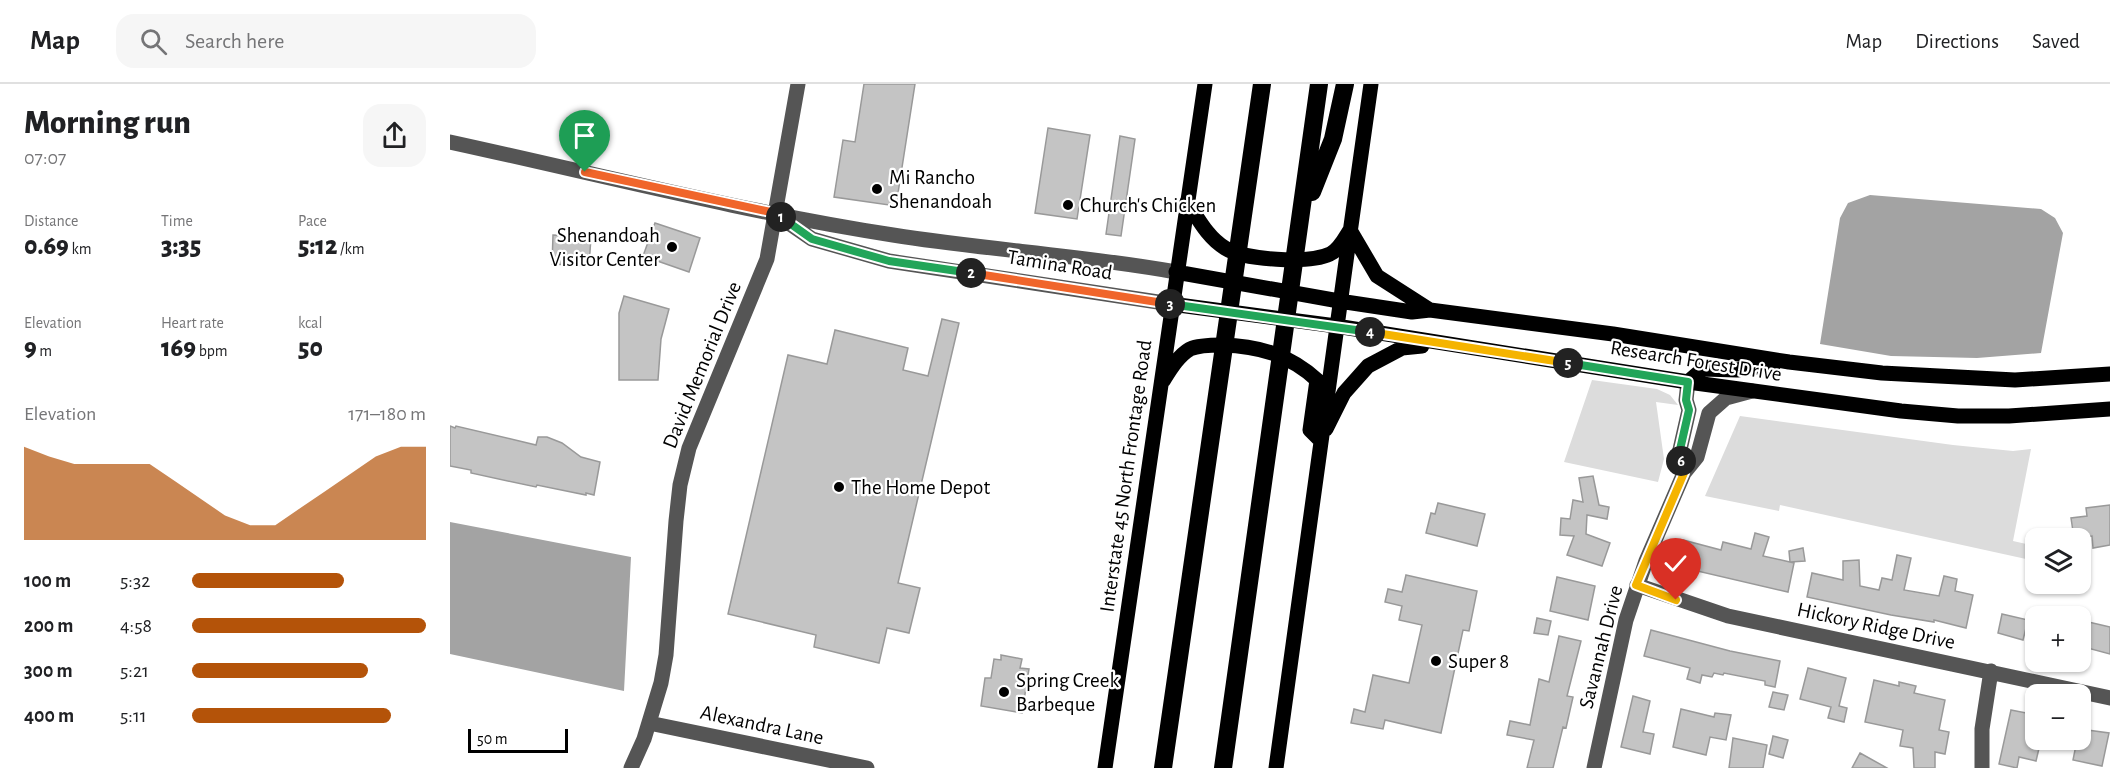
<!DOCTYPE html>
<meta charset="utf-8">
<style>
:root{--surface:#fff;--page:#f6f6f6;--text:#202124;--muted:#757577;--line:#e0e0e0;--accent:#b45309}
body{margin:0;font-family:"Alegreya Sans",sans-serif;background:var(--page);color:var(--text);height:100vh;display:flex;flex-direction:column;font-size:22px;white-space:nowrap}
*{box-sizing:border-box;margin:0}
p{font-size:20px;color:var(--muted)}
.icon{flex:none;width:33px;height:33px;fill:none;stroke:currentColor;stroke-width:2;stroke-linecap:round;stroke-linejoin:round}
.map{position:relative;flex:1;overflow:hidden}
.details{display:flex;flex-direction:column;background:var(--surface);width:450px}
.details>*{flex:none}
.fabs{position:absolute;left:1575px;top:444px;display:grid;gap:12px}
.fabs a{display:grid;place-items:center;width:66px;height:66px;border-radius:12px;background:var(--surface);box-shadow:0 2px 4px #0004;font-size:30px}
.scale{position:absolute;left:18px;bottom:15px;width:100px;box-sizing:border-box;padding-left:6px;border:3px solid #000;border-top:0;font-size:16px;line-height:21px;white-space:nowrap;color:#000;-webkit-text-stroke:4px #fff;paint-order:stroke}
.pin{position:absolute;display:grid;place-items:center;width:51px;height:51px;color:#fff;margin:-62px -26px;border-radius:50% 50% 50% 0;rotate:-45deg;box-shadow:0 0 6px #0007}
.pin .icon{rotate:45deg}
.km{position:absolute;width:30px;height:30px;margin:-15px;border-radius:50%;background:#222;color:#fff;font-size:16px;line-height:30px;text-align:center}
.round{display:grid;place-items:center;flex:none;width:63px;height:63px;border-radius:18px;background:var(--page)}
.overview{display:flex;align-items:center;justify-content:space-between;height:102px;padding:0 24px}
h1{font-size:33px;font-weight:800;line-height:45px}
.figures{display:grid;grid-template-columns:repeat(3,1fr);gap:9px;height:102px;padding:6px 24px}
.figures div{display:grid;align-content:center}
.figures b{font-size:26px;font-weight:800}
.figures small{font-size:16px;font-weight:400}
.figures p{font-size:16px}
.chart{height:168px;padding:12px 24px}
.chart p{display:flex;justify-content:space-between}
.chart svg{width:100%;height:108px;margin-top:6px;fill:var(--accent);opacity:.7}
ul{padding:0 24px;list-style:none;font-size:20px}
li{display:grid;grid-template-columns:96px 72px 1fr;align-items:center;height:45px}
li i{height:15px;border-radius:8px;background:var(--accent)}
header{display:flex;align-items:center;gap:36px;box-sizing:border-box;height:84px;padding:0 30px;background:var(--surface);border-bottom:2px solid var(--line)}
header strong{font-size:28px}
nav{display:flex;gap:33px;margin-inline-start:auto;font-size:21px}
.search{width:420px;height:54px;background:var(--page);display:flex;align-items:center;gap:15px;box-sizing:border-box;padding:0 21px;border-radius:18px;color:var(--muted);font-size:22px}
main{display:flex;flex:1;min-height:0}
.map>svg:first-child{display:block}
.green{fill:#dcdcdc}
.water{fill:#a3a3a3}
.building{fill:#c4c4c4;stroke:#999;stroke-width:1.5}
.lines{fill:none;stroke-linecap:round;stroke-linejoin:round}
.minor{stroke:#555;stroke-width:15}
.major{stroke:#000;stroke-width:15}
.highway{stroke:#000;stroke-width:18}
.split-1-casing{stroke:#fff;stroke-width:12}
.split-2-casing{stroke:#fff;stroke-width:12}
.split-3-casing{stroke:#fff;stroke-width:12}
.split-4-casing{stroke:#fff;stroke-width:12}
.split-5-casing{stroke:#fff;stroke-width:12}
.split-6-casing{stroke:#fff;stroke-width:12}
.split-7-casing{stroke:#fff;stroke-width:12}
.split-1{stroke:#f0652b;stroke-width:8}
.split-2{stroke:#22a559;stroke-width:8}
.split-3{stroke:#f0652b;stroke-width:8}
.split-4{stroke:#22a559;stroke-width:8}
.split-5{stroke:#f5b400;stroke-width:8}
.split-6{stroke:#22a559;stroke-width:8}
.split-7{stroke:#f5b400;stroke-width:8}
.poi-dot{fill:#000;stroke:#fff;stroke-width:2}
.labels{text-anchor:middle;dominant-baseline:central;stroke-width:4.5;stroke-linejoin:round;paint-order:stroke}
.poi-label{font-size:21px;fill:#000;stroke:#fff;text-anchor:start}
.street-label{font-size:21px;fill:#000;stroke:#fff}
</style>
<header>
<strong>Map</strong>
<div class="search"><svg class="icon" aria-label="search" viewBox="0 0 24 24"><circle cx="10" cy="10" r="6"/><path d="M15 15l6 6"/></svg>Search here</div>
<nav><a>Map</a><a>Directions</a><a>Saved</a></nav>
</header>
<main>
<section class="details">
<div class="overview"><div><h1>Morning run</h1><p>07:07</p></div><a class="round"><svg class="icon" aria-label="share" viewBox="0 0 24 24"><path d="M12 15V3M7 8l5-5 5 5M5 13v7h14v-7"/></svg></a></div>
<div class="figures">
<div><p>Distance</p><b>0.69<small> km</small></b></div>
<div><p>Time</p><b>3:35</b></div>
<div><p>Pace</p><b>5:12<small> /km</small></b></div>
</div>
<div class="figures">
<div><p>Elevation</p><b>9<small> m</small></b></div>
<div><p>Heart rate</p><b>169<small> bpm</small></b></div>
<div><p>kcal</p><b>50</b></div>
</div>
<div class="chart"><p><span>Elevation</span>171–180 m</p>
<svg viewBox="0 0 160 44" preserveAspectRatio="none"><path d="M0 44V6L10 10L20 13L30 13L40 13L50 13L60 20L70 27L80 34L90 38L100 38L110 31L120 24L130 17L140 10L150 6L160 6V44z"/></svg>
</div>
<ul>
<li><b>100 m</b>5:32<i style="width:65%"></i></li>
<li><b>200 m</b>4:58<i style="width:100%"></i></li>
<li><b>300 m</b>5:21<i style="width:75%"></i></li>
<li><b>400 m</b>5:11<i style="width:85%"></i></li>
</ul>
</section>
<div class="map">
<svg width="1660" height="684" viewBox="0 0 1660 684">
<rect width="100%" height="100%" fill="#fff"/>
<!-- green -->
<path class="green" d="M 1142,296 L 1207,305 L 1220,311 L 1228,321 L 1206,318 L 1214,375 L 1208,398 L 1114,378 Z
M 1290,332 L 1503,361 L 1563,367 L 1581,365 L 1563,457 L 1585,462 L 1585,477 L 1330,421 L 1329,427 L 1255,412 Z"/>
<!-- water -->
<path class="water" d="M 1420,111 L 1591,125 L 1605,134 L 1613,149 L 1591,269 L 1527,274 L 1441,272 L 1370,260 L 1390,134 L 1398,119 Z
M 0,438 L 181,473 L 174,607 L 0,570 Z"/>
<!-- building -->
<path class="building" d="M 414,0 L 465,0 L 446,122 L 384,113 L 393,56 L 405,58 Z
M 598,44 L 640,51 L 627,135 L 585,129 Z
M 670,52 L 685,55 L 671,152 L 656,150 Z
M 205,139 L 250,154 L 239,188 L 193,172 Z
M 103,151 L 141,153 L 139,182 L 102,180 Z
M 174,212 L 219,225 L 211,255 L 208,296 L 169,296 L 169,229 Z
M 492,235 L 509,239 L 448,499 L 470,504 L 459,549 L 437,544 L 429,579 L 364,563 L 366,551 L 278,530 L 338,271 L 377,280 L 385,246 L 458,264 L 453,286 L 478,292 Z
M 0,342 L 5,344 L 6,342 L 86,361 L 88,353 L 97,353 L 112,359 L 131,373 L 150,378 L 144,411 L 136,409 L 136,411 L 87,401 L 86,403 L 21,389 L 21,386 L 0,382 Z
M 1143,392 L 1149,421 L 1159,423 L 1157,435 L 1137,431 L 1136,450 L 1160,459 L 1152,482 L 1117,471 L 1124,452 L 1110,451 L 1111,434 L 1120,435 L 1123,416 L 1133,418 L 1129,394 Z
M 988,419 L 1035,430 L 1027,462 L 976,449 L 981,429 L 985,430 Z
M 1660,421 L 1660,461 L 1643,464 L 1642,452 L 1624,454 L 1621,434 L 1637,432 L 1636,424 Z
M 1305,449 L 1319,453 L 1313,472 L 1340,478 L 1339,467 L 1353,464 L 1355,477 L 1340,478 L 1344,479 L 1338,508 L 1243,486 L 1245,479 L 1236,476 L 1239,468 L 1230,465 L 1233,456 L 1271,466 L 1273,458 L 1301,465 Z
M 1447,471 L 1461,474 L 1454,506 L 1489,512 L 1494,492 L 1507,495 L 1505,507 L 1523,511 L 1516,544 L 1484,536 L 1484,538 L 1441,531 L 1357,513 L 1362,489 L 1393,496 L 1393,477 L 1409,476 L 1410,502 L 1429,506 L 1432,494 L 1442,496 Z
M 956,491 L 1027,507 L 1019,547 L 1013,546 L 991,649 L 935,636 L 933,645 L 901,639 L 904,625 L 915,628 L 923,591 L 959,599 L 972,541 L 949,536 L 952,522 L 935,518 L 938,505 L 952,508 Z
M 1107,493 L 1145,502 L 1138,536 L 1100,527 Z
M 1552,530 L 1578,536 L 1573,556 L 1548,549 Z
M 1087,534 L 1101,537 L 1098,551 L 1084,549 Z
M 1630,536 L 1660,543 L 1660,570 L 1630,562 Z
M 1201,546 L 1280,567 L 1330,577 L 1325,603 L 1315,601 L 1315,597 L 1274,589 L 1273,591 L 1264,589 L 1262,593 L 1252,591 L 1250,599 L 1237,595 L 1240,584 L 1194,572 Z
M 1109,552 L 1131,557 L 1117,612 L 1123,613 L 1116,644 L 1113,643 L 1103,684 L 1077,684 L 1084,656 L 1057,651 L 1060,637 L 1080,641 L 1089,595 L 1099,598 Z
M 551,571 L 572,575 L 570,584 L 579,585 L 572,629 L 531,622 L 535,594 L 541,594 L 544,575 L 551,576 Z
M 1358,584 L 1396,594 L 1389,622 L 1397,624 L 1394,638 L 1378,634 L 1381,623 L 1350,615 Z
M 1424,596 L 1449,602 L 1449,598 L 1466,602 L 1464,609 L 1495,616 L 1489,646 L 1499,648 L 1495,670 L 1485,668 L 1485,684 L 1464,684 L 1463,664 L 1450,662 L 1453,646 L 1415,638 Z
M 1323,608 L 1338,611 L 1334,626 L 1319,623 Z
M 1183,612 L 1200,617 L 1193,648 L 1204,650 L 1200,670 L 1171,663 Z
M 1231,625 L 1264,633 L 1265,629 L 1281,631 L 1276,656 L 1260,653 L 1256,671 L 1223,663 Z
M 1561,626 L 1586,631 L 1586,656 L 1591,656 L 1586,677 L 1569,673 L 1567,684 L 1549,680 Z
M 1630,645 L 1659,649 L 1652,682 L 1623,676 L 1627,656 L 1630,656 Z
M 1323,652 L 1338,656 L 1333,674 L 1319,670 Z
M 1283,654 L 1317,661 L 1313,684 L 1279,684 Z
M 1410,669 L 1437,684 L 1402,684 Z"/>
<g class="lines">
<!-- minor -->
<path class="minor" d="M 0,58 C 147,90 294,128 443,151 C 537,166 632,171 726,188
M 330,133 L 362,155 L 439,177 L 721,220
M 1234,389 L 1229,370 L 1239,326 L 1236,316 L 1238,298
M 1187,501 L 1278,532 L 1660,614
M 199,639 L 417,684
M 181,684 L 194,655 L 211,599 L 216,571 L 226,437 L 230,401 L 239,364 L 317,175 L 348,0
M 1144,684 L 1176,536 L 1196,477 L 1234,389 L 1247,373 L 1259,329 L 1276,314 L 1302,307
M 1532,684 L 1532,645 L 1541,587"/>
<!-- major -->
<path class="major" d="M 737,118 C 748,134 757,153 775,164 C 794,176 859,180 880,170 C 889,166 895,154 900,146 L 927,192 L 980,226
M 726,188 L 889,217 L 962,228 L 980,226 L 1163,250 L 1339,278 L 1432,289 L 1565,296 L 1660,290
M 721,220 L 886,242 L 1238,298 L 1451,327 L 1508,332 L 1559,332 L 1660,325
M 713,297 C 720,286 728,272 740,265 C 749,261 763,261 772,261 C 809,262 840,271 867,296 L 860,346 L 870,356
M 1238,298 L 1253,285 L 1287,286 L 1324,280
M 876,345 L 894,309 L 918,282 L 952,264 L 972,262
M 655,684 L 755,0
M 826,684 C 856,456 889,228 921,0"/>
<!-- highway -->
<path class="highway" d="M 862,108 L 883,55 L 895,0
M 713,684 L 812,0
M 773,684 L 869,0"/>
</g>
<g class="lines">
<defs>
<path id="split-1" d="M 135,88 L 325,129 L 331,133"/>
<path id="split-2" d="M 331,133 L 362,155 L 439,177 L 521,189"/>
<path id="split-3" d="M 521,189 L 720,220"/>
<path id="split-4" d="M 720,220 L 920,248"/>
<path id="split-5" d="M 920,248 L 1118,279"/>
<path id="split-6" d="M 1118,279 L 1238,298 L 1236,316 L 1239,326 L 1229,370 L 1231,377"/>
<path id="split-7" d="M 1226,516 L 1186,501 L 1234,389 L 1231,377"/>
</defs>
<!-- split-1 casing -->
<use href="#split-1" class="split-1-casing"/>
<!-- split-2 casing -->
<use href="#split-2" class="split-2-casing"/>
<!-- split-3 casing -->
<use href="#split-3" class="split-3-casing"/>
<!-- split-4 casing -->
<use href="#split-4" class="split-4-casing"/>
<!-- split-5 casing -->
<use href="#split-5" class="split-5-casing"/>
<!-- split-6 casing -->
<use href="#split-6" class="split-6-casing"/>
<!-- split-7 casing -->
<use href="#split-7" class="split-7-casing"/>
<!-- split-1 -->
<use href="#split-1" class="split-1"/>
<!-- split-2 -->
<use href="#split-2" class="split-2"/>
<!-- split-3 -->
<use href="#split-3" class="split-3"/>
<!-- split-4 -->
<use href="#split-4" class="split-4"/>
<!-- split-5 -->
<use href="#split-5" class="split-5"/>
<!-- split-6 -->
<use href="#split-6" class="split-6"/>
<!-- split-7 -->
<use href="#split-7" class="split-7"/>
</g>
<!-- markers -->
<g class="poi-dot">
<circle cx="427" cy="105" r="6"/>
<circle cx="618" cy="121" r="6"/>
<circle cx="222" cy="163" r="6"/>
<circle cx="389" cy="403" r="6"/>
<circle cx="986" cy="577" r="6"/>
<circle cx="554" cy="608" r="6"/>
</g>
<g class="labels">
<!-- poi labels -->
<g class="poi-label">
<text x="439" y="93">Mi Rancho<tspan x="439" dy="24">Shenandoah</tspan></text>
<text x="630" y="121">Church's Chicken</text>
<text x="210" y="151" text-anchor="end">Shenandoah<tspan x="210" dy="24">Visitor Center</tspan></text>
<text x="401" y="403">The Home Depot</text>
<text x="998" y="577">Super 8</text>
<text x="566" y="596">Spring Creek<tspan x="566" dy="24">Barbeque</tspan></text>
</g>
<!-- street labels -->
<g class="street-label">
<text transform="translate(610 181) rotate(9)">Tamina Road</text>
<text transform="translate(1246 277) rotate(9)">Research Forest Drive</text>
<text transform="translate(252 281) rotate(-68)">David Memorial Drive</text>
<text transform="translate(676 392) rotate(-82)">Interstate 45 North Frontage Road</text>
<text transform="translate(1426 542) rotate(12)">Hickory Ridge Drive</text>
<text transform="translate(1151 563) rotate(-76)">Savannah Drive</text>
<text transform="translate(312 641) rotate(12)">Alexandra Lane</text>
</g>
</g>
</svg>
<div class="fabs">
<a><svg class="icon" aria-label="layers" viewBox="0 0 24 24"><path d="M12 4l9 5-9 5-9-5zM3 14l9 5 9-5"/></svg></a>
<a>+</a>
<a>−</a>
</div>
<div class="scale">50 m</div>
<div class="pin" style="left:135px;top:88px;background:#1e9e55"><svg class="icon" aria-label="arrive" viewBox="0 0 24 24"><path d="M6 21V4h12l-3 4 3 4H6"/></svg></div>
<div class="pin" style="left:1226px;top:516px;background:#d93025"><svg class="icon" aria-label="check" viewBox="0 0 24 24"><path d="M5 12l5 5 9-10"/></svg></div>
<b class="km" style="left:331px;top:133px">1</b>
<b class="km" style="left:521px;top:189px">2</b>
<b class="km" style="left:720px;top:220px">3</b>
<b class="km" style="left:920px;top:248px">4</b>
<b class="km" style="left:1118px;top:279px">5</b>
<b class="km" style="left:1231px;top:377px">6</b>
</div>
</main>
